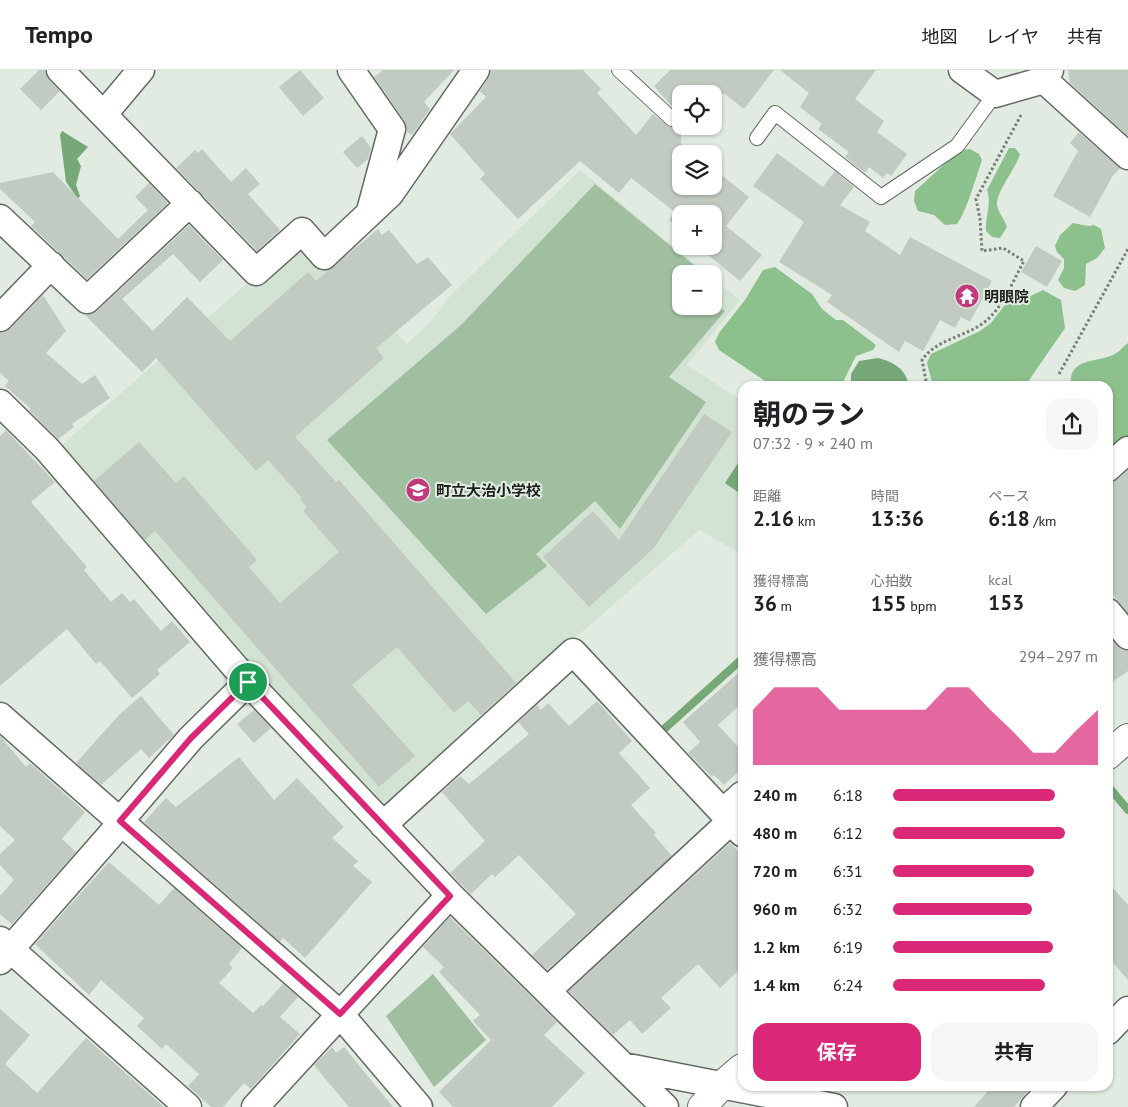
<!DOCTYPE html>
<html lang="ja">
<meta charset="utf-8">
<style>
:root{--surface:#fff;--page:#f6f6f6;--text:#202124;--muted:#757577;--line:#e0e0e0;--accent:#db2777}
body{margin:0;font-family:"PT Sans","Noto Sans JP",sans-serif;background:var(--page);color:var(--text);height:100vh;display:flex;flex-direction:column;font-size:19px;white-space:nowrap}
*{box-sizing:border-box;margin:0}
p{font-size:16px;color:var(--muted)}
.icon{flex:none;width:28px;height:28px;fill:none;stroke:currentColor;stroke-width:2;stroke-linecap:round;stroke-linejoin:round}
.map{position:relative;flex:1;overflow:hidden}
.sheet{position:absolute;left:738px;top:311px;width:375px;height:710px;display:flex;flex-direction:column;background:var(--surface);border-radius:15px;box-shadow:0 1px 4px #0004}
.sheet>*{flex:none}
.tools{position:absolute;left:672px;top:15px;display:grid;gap:10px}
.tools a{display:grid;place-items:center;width:50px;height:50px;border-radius:10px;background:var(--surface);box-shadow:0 1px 4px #0004;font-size:25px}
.pin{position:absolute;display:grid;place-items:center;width:42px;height:42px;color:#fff;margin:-21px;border:2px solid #fff;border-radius:50%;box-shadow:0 1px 5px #0007}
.round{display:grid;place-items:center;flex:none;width:52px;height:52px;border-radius:15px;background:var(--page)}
.summary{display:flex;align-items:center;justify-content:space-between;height:85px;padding:0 15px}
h1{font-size:28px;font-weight:700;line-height:38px}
.metrics{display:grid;grid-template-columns:repeat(3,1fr);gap:8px;height:85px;padding:5px 15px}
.metrics div{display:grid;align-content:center}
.metrics b{font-size:21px;font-weight:700}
.metrics small{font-size:14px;font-weight:400}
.metrics p{font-size:14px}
.chart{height:140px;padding:10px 15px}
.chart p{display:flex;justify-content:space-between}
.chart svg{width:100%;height:90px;margin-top:5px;fill:var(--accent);opacity:.7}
.action{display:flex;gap:10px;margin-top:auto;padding:10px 15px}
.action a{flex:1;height:58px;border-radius:15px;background:var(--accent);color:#fff;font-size:20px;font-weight:700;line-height:58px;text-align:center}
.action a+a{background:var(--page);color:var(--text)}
ul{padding:0 15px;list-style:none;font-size:16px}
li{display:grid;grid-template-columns:80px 60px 1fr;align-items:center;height:38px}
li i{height:12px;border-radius:6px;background:var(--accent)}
header{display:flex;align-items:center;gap:30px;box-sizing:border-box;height:70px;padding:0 25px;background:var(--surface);border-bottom:1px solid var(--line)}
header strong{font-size:24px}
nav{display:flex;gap:28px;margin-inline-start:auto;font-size:18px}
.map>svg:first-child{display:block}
.built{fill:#d3e3d3}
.green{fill:#a0bfa0}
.forest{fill:#8cc08d}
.water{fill:#76a977}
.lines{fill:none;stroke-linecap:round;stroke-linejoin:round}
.stream{stroke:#76a977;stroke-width:8}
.building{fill:#c1cbc1}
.lane-casing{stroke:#626b62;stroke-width:16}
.street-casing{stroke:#626b62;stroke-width:29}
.secondary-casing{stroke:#626b62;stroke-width:30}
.path{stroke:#777d77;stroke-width:3;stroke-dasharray:2.5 2.5;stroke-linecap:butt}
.lane{stroke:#fff;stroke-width:14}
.street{stroke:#fff;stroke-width:26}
.secondary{stroke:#fff;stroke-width:28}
.route-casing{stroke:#fff;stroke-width:10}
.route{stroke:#db2777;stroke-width:6}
.labels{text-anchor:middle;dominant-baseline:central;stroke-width:4;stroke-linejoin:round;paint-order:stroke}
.poi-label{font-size:15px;font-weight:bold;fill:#1d201d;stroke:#e1ebe1;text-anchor:start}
</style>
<header>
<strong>Tempo</strong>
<nav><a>地図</a><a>レイヤ</a><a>共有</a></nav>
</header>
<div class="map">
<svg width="1128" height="1037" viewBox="0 0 1128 1037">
<rect width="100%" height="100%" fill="#e1ebe1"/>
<!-- built -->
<path class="built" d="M 580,100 L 707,204 L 681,204 L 681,236 L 714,236 L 714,209 L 740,230 L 687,295 L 742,331 L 742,484 L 699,460 L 575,568 L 386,741 L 293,650 L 57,379 L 298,169 L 332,191 L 407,274 L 432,250 L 449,227 Z"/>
<!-- green -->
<path class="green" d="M 595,114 L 705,204 L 681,204 L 681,236 L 714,236 L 714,234 L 725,241 L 669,307 L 706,332 L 620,459 L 595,431 L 536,484 L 547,496 L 486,544 L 327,370 L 461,255 Z
M 433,904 L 486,970 L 434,1017 L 386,946 Z"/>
<!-- forest -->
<path class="forest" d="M 1009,78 L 1015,78 L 1020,84 C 1016,98 996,122 997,135 C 998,142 1005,150 1007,157 L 1000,168 L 992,167 L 986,161 C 985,146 992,135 987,120 Z
M 970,79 L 979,84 L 982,90 C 976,107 966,143 957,154 L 945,155 L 934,145 L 918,141 L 914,131 L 915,121 L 960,80 Z
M 1073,153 L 1088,156 L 1094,155 L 1101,159 L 1105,178 L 1097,188 L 1086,194 L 1085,215 L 1075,221 L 1064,218 L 1058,210 L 1064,198 L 1064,189 L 1057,182 L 1055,176 L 1060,165 Z
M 775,197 L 812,224 L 822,239 L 836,250 L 843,250 L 876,275 L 873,280 L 856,286 L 844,310 L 847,316 L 767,316 L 768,313 L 719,280 L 715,272 L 719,263 L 745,230 L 763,200 Z
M 1043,220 L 1061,230 L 1065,258 L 1025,316 L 933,316 L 927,293 L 931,284 L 980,261 L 991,253 L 1007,232 L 1020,231 Z
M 1128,273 L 1128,373 L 1108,390 L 1108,316 L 1071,316 C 1068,287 1096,293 1113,285 C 1118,283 1123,277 1128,273 Z"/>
<!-- water -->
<path class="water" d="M 62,61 L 88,77 L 77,89 L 81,96 L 76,115 L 80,126 L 78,129 L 66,112 L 60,65 Z
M 878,288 C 894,292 906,299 909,316 L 851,316 L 851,304 L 859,291 Z
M 742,387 L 742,425 L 725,413 Z"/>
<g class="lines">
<!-- stream -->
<path class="stream" d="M 663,660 L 742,589
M 1108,716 L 1128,740"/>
</g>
<!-- building -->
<path class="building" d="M 39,0 L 45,0 L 49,10 L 60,21 L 41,40 L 20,19 Z
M 300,0 L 324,28 L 303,46 L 279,17 Z
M 383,0 L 454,0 L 424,32 L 430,39 L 412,65 L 407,62 L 404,50 L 374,7 Z
M 491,0 L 583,0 L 601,19 L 597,23 L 636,65 L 653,44 L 670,57 L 675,57 L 680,51 L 678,43 L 654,16 L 670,0 L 774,0 L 744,39 L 725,24 L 681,24 L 681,74 L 694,84 L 681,84 L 681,116 L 714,116 L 714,99 L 749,127 L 726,156 L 762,185 L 740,211 L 697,176 L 714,176 L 714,144 L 681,144 L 681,160 L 669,150 L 675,142 L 631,108 L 619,123 L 580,91 L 518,149 L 480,109 L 485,104 L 450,64 L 486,27 L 480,21 L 488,9 Z
M 780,0 L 876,0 L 855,29 L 884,51 L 877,62 L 907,84 L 891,106 L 887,103 L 883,108 L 869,97 L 865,103 L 845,87 L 849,82 L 818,59 L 822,54 L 800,37 L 809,23 Z
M 1068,0 L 1128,0 L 1128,66 L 1070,13 Z
M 1079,62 L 1120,98 L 1112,107 L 1090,147 L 1053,126 L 1078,81 L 1070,73 Z
M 362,66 L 371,78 L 368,89 L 357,98 L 343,82 Z
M 202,79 L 231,112 L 246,98 L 260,114 L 248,124 L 280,160 L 257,181 L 176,98 L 195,80 L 198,83 Z
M 777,83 L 823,117 L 835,101 L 854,117 L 840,135 L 870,152 L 865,161 L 900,185 L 910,167 L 992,211 L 970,252 L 961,247 L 955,258 L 940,250 L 923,281 L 905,271 L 899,282 L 827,232 L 832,225 L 779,192 L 804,152 L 753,116 Z
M 53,102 L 118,169 L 148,140 L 135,127 L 149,113 L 168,133 L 87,209 L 31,156 L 35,152 L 0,119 L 0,113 Z
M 189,155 L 223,190 L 200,212 L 173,184 L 122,229 L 153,261 L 187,227 L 230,271 L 308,202 L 316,211 L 378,159 L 382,165 L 389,160 L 417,194 L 428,187 L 452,215 L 376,278 L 384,288 L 295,367 L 336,412 L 339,410 L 516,613 L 481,645 L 468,631 L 454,643 L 397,577 L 352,615 L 415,686 L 379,717 L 155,461 L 145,470 L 94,411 L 139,372 L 176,413 L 184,406 L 257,490 L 249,497 L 280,533 L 339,482 L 303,441 L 307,437 L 300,429 L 302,428 L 268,390 L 256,401 L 156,288 L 142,302 L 85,245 L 97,241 Z
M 1036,176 L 1062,191 L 1047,217 L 1021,202 Z
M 43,225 L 66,261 L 46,283 L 82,314 L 95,305 L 110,328 L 72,354 L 74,357 L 58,369 L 29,340 L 31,339 L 5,316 L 9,311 L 0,303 L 0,263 L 11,258 Z
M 704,344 L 732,362 L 654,478 L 589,537 L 543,487 L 593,441 L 619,470 Z
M 6,360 L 55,412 L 31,432 L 87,497 L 84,500 L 111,532 L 122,523 L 130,532 L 134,529 L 161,561 L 172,551 L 190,572 L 157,600 L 160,604 L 132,628 L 100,591 L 96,594 L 67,559 L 0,616 L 0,366 Z
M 1128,400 L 1128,543 L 1108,519 L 1108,413 L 1118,409 Z
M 1111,569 L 1122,580 L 1128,581 L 1128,601 L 1108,615 L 1108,572 Z
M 742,600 L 742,633 L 718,655 L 742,681 L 742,698 L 724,715 L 714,705 L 712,707 L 688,683 L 700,672 L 683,652 Z
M 141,626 L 174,665 L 149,688 L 141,679 L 101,715 L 76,693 L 120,644 Z
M 597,631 L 632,671 L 619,683 L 650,718 L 631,735 L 656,763 L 654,765 L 672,786 L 547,900 L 532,885 L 576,844 L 519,785 L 495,807 L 492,804 L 471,824 L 450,803 L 485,771 L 442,722 L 460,706 L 469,714 L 529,664 L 518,652 L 537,635 L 541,640 L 548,633 L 569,656 Z
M 254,640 L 271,658 L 254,673 L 237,654 Z
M 0,666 L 26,697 L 30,693 L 85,742 L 62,769 L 76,782 L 12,854 L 0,844 L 0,826 L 14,810 L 0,795 L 0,784 L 15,770 L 0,756 Z
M 239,687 L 274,730 L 297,708 L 344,757 L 332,768 L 358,791 L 353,796 L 372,812 L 305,888 L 283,868 L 280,872 L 144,752 L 166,728 L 176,737 Z
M 730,773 L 742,785 L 742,897 L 720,918 L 698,894 L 661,928 L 671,938 L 642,964 L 630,950 L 613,965 L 569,921 Z
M 109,792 L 159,835 L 174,818 L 242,878 L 229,894 L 233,898 L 219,913 L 253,943 L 261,935 L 263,936 L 283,914 L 298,927 L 280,947 L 300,964 L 251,1019 L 244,1013 L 223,1037 L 211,1037 L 188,1016 L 199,1004 L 166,974 L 162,979 L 137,956 L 144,948 L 101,910 L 89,925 L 35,874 Z
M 1108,812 L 1128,835 L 1128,910 L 1108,887 Z
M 450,847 L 557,952 L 544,965 L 585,1003 L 552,1037 L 453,1037 L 439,1022 L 491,970 L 473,951 L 480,945 L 439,902 L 444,897 L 423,877 Z
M 0,939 L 30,965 L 5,994 L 37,1023 L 86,968 L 164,1037 L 0,1037 Z
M 332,977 L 336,983 L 344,977 L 393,1037 L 349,1037 L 314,995 Z
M 992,1016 L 1032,1016 L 1014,1037 L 974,1037 Z"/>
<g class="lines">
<defs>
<path id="lane" d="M 619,0 L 672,49
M 757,68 L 775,43 L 881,127 L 957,76 L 995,24"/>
<path id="street" d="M 60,0 L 256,202 L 302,161 L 324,186 L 390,124 L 476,0
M 351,0 L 392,59 L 370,141
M 962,0 L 995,24 L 1044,10
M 1050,0 L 1044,10 L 1128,86
M 104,44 L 141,0
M 0,148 L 87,230 L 190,133
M 0,248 L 51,195
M 0,333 L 47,379 L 248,612 L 450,825 L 623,996 L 834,1037
M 1108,398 L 1128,380
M 1108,542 L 1128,566
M 0,646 L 340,944 L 419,1037
M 723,742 L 742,725
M 120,751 L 191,668 L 248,612
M 383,755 L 573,582 L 742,763
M 0,870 L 188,1037
M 0,891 L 122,752
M 547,921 L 731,751
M 1108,961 L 1128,940
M 623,996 L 665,1037
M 255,1037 L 450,825
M 1034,1037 L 1054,1016"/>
<path id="secondary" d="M 1108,685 L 1128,668
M 702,1037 L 722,1015 L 742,998"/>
</defs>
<!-- lane casing -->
<use href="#lane" class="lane-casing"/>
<!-- street casing -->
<use href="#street" class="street-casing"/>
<!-- secondary casing -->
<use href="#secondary" class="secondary-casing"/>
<!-- path -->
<path class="path" d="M 1059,304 L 1128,179
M 927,316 L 922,290 C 937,268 968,267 987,250 C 1004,235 1013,211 1024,191 L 1003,178 L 982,181 L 980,149 L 976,129 L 1021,45"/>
<!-- lane -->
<use href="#lane" class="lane"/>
<!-- street -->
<use href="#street" class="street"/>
<!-- secondary -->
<use href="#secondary" class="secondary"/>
</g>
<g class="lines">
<defs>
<path id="route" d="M 248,612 L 450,826 L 340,944 L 120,751 L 191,668 Z"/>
</defs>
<!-- route casing -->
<use href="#route" class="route-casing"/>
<!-- route -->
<use href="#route" class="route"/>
</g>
<!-- icons -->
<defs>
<symbol id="temple-disc" viewBox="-11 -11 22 22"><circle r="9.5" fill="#c13a7b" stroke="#e1ebe1"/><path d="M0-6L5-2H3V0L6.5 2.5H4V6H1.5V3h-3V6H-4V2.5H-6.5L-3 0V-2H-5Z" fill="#fff"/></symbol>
<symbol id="school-disc" viewBox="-11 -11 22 22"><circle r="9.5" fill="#c13a7b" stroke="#e1ebe1"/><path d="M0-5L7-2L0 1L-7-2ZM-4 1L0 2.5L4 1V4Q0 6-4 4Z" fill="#fff"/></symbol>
</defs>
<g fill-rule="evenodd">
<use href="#temple-disc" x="953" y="212" width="28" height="28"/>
<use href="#school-disc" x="404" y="406" width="28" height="28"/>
</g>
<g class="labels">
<!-- poi labels -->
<g class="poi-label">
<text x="984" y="226">明眼院</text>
<text x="436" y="420">町立大治小学校</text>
</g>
</g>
</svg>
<div class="tools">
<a><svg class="icon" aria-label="locate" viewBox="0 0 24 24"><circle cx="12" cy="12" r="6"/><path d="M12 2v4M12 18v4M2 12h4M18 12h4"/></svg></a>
<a><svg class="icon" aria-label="layers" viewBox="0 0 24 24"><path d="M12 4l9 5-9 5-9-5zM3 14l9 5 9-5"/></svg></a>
<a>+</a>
<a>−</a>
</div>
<div class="pin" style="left:248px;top:612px;background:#1e9e55"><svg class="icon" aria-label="arrive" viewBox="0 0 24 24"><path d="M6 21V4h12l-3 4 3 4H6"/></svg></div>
<section class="sheet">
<div class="summary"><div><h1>朝のラン</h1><p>07:32 · 9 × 240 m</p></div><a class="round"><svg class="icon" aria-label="share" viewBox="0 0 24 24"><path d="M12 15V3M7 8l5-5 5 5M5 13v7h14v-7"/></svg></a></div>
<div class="metrics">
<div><p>距離</p><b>2.16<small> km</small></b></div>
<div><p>時間</p><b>13:36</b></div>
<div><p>ペース</p><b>6:18<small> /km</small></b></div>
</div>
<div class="metrics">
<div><p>獲得標高</p><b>36<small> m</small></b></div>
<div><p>心拍数</p><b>155<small> bpm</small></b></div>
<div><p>kcal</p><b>153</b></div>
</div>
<div class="chart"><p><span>獲得標高</span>294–297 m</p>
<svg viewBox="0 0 160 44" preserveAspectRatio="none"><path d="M0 44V17L10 6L20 6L30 6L40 17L50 17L60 17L70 17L80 17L90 6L100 6L110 17L120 27L130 38L140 38L150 27L160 17V44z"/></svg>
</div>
<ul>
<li><b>240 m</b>6:18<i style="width:79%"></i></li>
<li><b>480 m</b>6:12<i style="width:84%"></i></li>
<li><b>720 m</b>6:31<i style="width:69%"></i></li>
<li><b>960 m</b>6:32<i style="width:68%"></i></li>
<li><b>1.2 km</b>6:19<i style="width:78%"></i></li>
<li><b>1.4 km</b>6:24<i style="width:74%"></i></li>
</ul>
<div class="action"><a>保存</a><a>共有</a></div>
</section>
</div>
